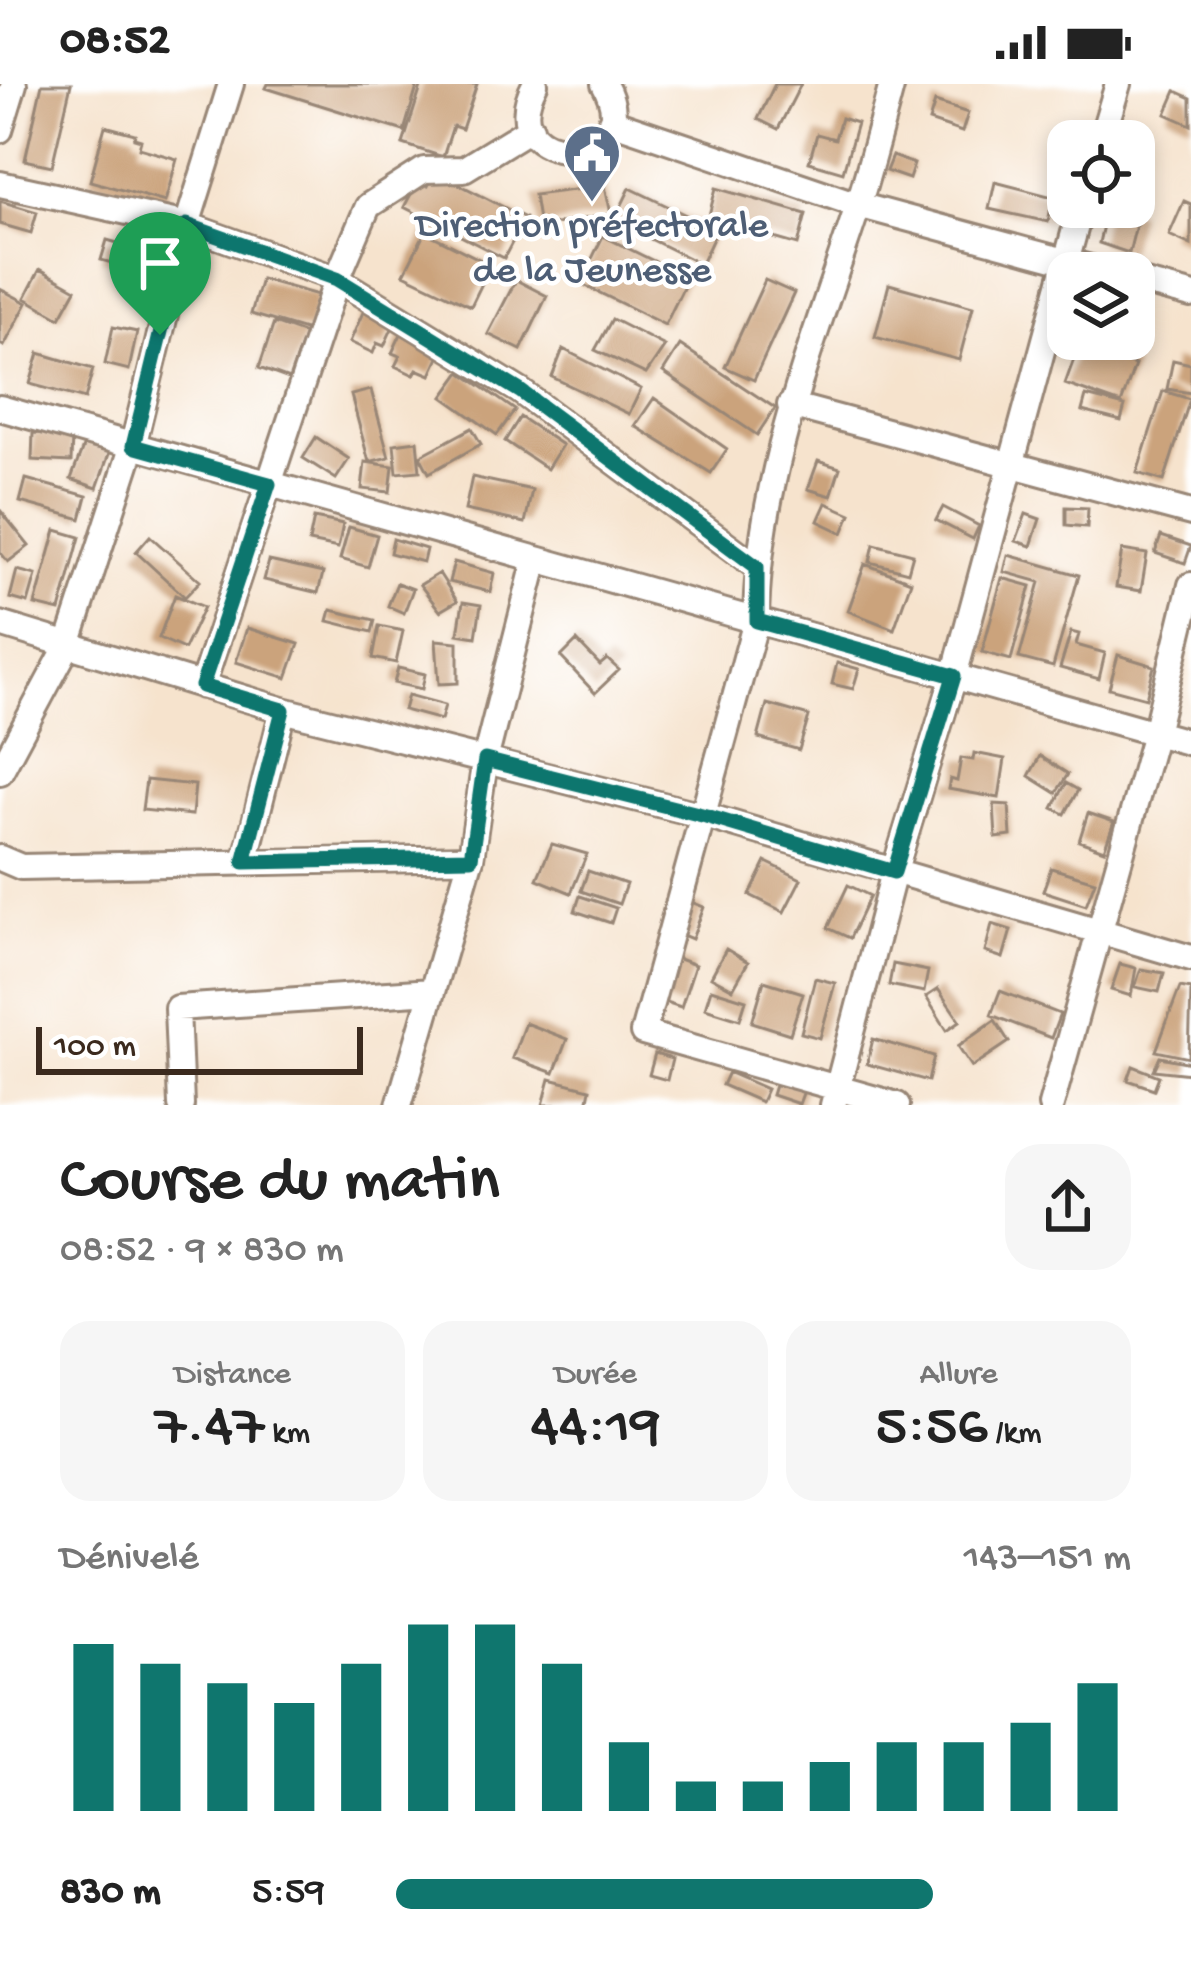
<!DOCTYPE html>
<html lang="fr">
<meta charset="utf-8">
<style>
:root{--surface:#fff;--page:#f6f6f6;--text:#222;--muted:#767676;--accent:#0f766e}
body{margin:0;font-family:"Gochi Hand",sans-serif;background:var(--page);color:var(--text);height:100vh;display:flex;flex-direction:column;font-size:45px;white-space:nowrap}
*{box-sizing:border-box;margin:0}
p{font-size:39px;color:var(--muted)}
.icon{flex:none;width:66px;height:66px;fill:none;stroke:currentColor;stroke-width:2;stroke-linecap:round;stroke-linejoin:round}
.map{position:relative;height:1021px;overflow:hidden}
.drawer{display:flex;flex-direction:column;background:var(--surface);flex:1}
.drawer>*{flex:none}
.fabs{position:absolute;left:1047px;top:36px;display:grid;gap:24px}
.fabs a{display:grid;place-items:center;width:108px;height:108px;border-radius:24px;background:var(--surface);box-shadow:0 6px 18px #0003;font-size:60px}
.scale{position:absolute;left:36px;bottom:30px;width:327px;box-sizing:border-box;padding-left:12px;border:6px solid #3b2a1e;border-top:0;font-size:33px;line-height:42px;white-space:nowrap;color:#3b2a1e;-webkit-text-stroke:9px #fff;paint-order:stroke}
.pin{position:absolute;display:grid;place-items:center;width:102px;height:102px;color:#fff;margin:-123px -51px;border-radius:50% 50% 50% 0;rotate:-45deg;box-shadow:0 0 12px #0007}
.pin .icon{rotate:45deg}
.round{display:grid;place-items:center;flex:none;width:126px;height:126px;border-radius:36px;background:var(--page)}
.headline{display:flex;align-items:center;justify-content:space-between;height:204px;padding:0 60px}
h1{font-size:66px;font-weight:600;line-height:90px}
.metrics{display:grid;grid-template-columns:repeat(3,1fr);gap:18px;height:204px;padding:12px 60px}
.metrics div{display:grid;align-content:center;border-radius:30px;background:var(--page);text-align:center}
.metrics b{font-size:60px;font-weight:600}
.metrics small{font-size:33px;font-weight:400}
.metrics p{font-size:33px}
.chart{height:336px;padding:24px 60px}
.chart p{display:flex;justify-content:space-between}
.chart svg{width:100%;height:216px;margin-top:12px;stroke:var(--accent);stroke-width:6}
ul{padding:0 60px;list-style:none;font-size:39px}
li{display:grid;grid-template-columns:192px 144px 1fr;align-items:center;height:90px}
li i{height:30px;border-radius:15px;background:var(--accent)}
.status{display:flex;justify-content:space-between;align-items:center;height:84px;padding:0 60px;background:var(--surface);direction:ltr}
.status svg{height:33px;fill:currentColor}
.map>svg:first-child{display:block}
.building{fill:#cba37c}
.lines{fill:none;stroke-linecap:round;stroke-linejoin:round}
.street-casing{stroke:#988676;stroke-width:30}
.street{stroke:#fff;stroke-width:24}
.route-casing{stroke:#fff;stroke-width:24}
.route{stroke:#0f766e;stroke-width:15}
.labels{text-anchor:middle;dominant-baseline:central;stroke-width:9;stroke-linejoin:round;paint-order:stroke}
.service-label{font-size:39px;fill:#4e5e75;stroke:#fff}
</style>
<div class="status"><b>08:52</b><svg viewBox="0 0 49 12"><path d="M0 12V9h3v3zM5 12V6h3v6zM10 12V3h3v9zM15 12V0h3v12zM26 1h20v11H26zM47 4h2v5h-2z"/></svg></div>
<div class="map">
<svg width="1191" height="1021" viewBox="0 0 1191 1021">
<rect width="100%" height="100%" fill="#fff"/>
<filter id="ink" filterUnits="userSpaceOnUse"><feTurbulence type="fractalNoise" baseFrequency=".00833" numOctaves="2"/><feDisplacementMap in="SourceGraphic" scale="24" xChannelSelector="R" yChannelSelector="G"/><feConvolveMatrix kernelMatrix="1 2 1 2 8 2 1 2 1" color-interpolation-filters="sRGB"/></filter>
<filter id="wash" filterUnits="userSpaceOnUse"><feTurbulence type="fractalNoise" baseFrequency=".004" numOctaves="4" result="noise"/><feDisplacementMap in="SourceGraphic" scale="48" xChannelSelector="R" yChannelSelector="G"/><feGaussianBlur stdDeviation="2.7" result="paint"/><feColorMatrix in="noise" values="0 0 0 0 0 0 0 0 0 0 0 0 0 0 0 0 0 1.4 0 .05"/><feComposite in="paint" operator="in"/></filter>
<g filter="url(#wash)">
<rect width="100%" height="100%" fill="#f6e3cd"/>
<g id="blocks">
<!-- building -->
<path class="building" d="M 42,0 L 71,0 L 52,82 L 25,76 Z
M 268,0 L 418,0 L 404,47 L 266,4 Z
M 422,0 L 477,0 L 462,45 L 453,42 L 443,73 L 403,60 Z
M 775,0 L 801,0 L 778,45 L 758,35 Z
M 1176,7 L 1191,14 L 1191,41 L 1166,30 Z
M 935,18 L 968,29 L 962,48 L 929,37 Z
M 841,34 L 857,39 L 843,88 L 809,78 L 817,50 L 835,55 Z
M 105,42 L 135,50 L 134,54 L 141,56 L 139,64 L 177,75 L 165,118 L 90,97 Z
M 892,72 L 914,80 L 909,95 L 886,87 Z
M 435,88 L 525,134 L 504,174 L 404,123 L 418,97 L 428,102 Z
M 995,98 L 1053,113 L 1048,138 L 989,125 Z
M 605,102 L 611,130 L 539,143 L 534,111 Z
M 630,104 L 717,146 L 701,180 L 614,137 Z
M 716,104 L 806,130 L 798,161 L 708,135 Z
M 0,117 L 37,128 L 31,149 L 0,140 Z
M 1184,117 L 1191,120 L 1191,161 L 1169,151 Z
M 1107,123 L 1139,129 L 1129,169 L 1099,159 Z
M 425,148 L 491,181 L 471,222 L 404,190 Z
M 603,152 L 688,194 L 665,241 L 580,199 Z
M 107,156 L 132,163 L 126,183 L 101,176 Z
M 40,185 L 76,205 L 60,234 L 25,214 Z
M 261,195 L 318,211 L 308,247 L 251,230 Z
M 516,196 L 547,212 L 521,266 L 488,250 Z
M 765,196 L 794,209 L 754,296 L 725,283 Z
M 889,200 L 973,223 L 959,276 L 875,253 Z
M 0,205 L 27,219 L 4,262 L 0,260 Z
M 364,226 L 394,240 L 384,262 L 377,259 L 373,269 L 350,258 Z
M 612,235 L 665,262 L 646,290 L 595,266 Z
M 274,239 L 305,250 L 289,295 L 259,284 Z
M 113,243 L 137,248 L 129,286 L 105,280 Z
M 401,250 L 441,269 L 431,291 L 417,285 L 414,291 L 395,282 L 400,272 L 392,269 Z
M 680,261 L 775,324 L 757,351 L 663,288 Z
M 1079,261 L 1135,281 L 1121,320 L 1065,300 Z
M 563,265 L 641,305 L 629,330 L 552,293 Z
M 39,269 L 93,285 L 85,315 L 30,300 Z
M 1173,276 L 1191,280 L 1191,309 L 1167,305 Z
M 461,288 L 515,326 L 497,351 L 443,313 Z
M 371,306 L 389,373 L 369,378 L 351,311 Z
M 1163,307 L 1190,315 L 1164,397 L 1137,389 Z
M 1086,312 L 1125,322 L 1121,337 L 1082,327 Z
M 654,314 L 727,365 L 711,389 L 635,342 Z
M 520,333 L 562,361 L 547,385 L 505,357 Z
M 472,344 L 481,360 L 429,389 L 420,372 Z
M 33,349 L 72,351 L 71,378 L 32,376 Z
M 316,353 L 349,375 L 336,395 L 303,374 Z
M 417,357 L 420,387 L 397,389 L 394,360 Z
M 85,358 L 110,367 L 97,404 L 71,395 Z
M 818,377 L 840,384 L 831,412 L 808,405 Z
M 365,378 L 393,382 L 390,408 L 362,405 Z
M 472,393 L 532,406 L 525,439 L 465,426 Z
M 26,395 L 87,412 L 81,435 L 20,418 Z
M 826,419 L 851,430 L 843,449 L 818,437 Z
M 943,423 L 979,442 L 973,455 L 936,436 Z
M 1066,423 L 1088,424 L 1087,443 L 1066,441 Z
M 0,426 L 29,462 L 8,478 L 0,468 Z
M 1026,430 L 1040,435 L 1031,462 L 1016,457 Z
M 314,434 L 343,440 L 338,464 L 309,458 Z
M 349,443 L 377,451 L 368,483 L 340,475 Z
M 56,446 L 80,453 L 60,527 L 35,521 Z
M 150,452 L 200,497 L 185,513 L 136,468 Z
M 1161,452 L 1191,462 L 1185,479 L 1155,469 Z
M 393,455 L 426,465 L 423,478 L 390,469 Z
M 874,460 L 913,470 L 908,488 L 870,478 Z
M 1122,466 L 1147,470 L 1141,507 L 1116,503 Z
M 1008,471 L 1079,491 L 1053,583 L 1019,574 L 1040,498 L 1004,488 Z
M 269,477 L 323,489 L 318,509 L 264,496 Z
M 454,478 L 494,489 L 490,508 L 449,498 Z
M 865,480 L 911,497 L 894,545 L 848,527 Z
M 17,486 L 36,491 L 28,519 L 10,514 Z
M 439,489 L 457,517 L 440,527 L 420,501 Z
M 1002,494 L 1031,502 L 1011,576 L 982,568 Z
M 397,499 L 413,505 L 404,529 L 388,522 Z
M 175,511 L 204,523 L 184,565 L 159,554 Z
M 463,518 L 481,521 L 476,553 L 458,550 Z
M 331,526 L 375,536 L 372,548 L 328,537 Z
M 379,542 L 403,547 L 396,579 L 373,574 Z
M 247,544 L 299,560 L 287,594 L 236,578 Z
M 1071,548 L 1079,550 L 1076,561 L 1105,569 L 1099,595 L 1060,584 Z
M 436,556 L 458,558 L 458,599 L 439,600 Z
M 577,557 L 600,581 L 607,575 L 619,586 L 595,609 L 561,573 Z
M 1118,571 L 1154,582 L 1146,614 L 1109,604 Z
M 837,579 L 859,585 L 853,605 L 832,600 Z
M 398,584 L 425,590 L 422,605 L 394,599 Z
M 408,611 L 445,621 L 441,636 L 404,626 Z
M 767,620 L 809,632 L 799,666 L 758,654 Z
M 974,669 L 1005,675 L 999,714 L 948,705 L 950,695 L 957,697 L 961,674 L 973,676 Z
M 1040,672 L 1068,690 L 1056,709 L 1029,692 Z
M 146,696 L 195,701 L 192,731 L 142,726 Z
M 1066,699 L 1078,706 L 1065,730 L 1053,724 Z
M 994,720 L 1009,721 L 1011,752 L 996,754 Z
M 1088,729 L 1114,738 L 1104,766 L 1079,757 Z
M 552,760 L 587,770 L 571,809 L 537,795 Z
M 766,778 L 801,795 L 784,828 L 750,811 Z
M 1051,784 L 1095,797 L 1086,821 L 1043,807 Z
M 588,787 L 626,800 L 619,820 L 581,807 Z
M 848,801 L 870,812 L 850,854 L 828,844 Z
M 580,812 L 616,824 L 611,839 L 575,827 Z
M 686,816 L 704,823 L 692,855 L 675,848 Z
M 992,840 L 1011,846 L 1003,874 L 985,868 Z
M 726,865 L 748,878 L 733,905 L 711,893 Z
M 671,872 L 695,881 L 681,923 L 656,915 Z
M 893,880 L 928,887 L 924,908 L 889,901 Z
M 1120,880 L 1136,884 L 1131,912 L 1111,906 Z
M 1141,885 L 1164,889 L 1159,908 L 1135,903 Z
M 815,894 L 835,899 L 820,954 L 801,949 Z
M 764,897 L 803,909 L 790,950 L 752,938 Z
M 1180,903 L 1191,905 L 1189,974 L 1156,967 Z
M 711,905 L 746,916 L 740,935 L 705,924 Z
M 938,905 L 960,937 L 947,946 L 926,913 Z
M 1000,907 L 1060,930 L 1051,954 L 991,931 Z
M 995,936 L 1009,958 L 972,983 L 958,962 Z
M 525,939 L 567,955 L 554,989 L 512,974 Z
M 873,955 L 934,972 L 928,997 L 867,980 Z
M 655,970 L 672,975 L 667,996 L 649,991 Z
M 1160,973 L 1191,979 L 1191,990 L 1154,986 Z
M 1133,982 L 1159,992 L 1154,1005 L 1128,996 Z
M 728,988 L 767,1005 L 761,1018 L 722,1001 Z
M 550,995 L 590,1005 L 587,1021 L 543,1021 Z
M 777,995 L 805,1004 L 799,1020 L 772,1011 Z"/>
</g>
</g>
<g filter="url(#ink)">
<use href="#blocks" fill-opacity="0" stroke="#988676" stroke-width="3"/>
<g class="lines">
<defs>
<path id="street" d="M 535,0 C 488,88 652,86 604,0
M 892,0 C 881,42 870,84 857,125 C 813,260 758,393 756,537 L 643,949 L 897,1021
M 611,37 L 858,121 L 1109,189
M 0,46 L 14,0
M 1101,57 L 1118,0
M 0,100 L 187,141 L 337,195 L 520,307 L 757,483
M 1134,196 L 1191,211
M 790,321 L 1191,429
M 0,324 L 1191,659
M 0,540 L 283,626 L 706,732 L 1191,874
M 202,602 L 337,195 L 368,122 L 424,86 L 464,85 L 531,44
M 0,688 L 68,561 L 133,361 L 187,141 L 231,0
M 0,774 L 21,783 L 471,774
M 245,778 L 283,626
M 181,1021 L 177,924 L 432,907
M 399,1021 L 471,774 L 485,676 L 536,475
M 833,1021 L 894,788 L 954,592 L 1081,123
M 1051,1021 L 1155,649 L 1191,501"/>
</defs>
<!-- street casing -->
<use href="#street" class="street-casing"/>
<!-- street -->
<use href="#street" class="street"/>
</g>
</g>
<g class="lines" filter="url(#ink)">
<defs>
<path id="route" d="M 187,141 L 337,195 L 520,307 L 757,483 L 757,537 L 954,592 L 894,788 L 706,732 L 485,676 L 471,774 L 244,778 L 283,626 L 202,602 L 269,400 L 133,362 Z"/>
</defs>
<!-- route casing -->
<use href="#route" class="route-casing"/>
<!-- route -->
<use href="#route" class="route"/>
</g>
<!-- icons -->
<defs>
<symbol id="civic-pin" viewBox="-11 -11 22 30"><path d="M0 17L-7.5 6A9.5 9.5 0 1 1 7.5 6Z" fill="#5c6f8a" stroke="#fff"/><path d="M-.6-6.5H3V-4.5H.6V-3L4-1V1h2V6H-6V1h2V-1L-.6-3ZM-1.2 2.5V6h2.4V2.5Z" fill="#fff"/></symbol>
</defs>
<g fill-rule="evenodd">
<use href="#civic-pin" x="559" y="36" width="66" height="90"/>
</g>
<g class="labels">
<!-- service labels -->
<g class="service-label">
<text x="592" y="144">Direction préfectorale<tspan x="592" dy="45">de la Jeunesse</tspan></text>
</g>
</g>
</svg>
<div class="fabs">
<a><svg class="icon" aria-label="locate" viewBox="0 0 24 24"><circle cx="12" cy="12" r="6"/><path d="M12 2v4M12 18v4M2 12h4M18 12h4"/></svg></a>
<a><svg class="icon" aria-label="layers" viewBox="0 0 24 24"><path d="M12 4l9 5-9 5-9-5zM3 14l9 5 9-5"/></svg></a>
</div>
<div class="scale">100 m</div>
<div class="pin" style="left:160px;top:251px;background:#1e9e55"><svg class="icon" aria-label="arrive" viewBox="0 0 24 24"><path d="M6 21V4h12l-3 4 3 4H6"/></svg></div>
</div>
<section class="drawer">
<div class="headline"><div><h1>Course du matin</h1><p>08:52 · 9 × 830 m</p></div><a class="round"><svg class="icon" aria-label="share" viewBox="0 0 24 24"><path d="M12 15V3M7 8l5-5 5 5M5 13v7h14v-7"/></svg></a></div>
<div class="metrics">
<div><p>Distance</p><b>7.47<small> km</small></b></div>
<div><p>Durée</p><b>44:19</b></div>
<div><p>Allure</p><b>5:56<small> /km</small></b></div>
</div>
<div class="chart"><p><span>Dénivelé</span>143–151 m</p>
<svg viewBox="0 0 160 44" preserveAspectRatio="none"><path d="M5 44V10M15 44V14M25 44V18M35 44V22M45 44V14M55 44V6M65 44V6M75 44V14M85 44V30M95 44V38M105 44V38M115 44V34M125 44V30M135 44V30M145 44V26M155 44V18"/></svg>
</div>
<ul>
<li><b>830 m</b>5:59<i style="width:73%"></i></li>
</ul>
</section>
